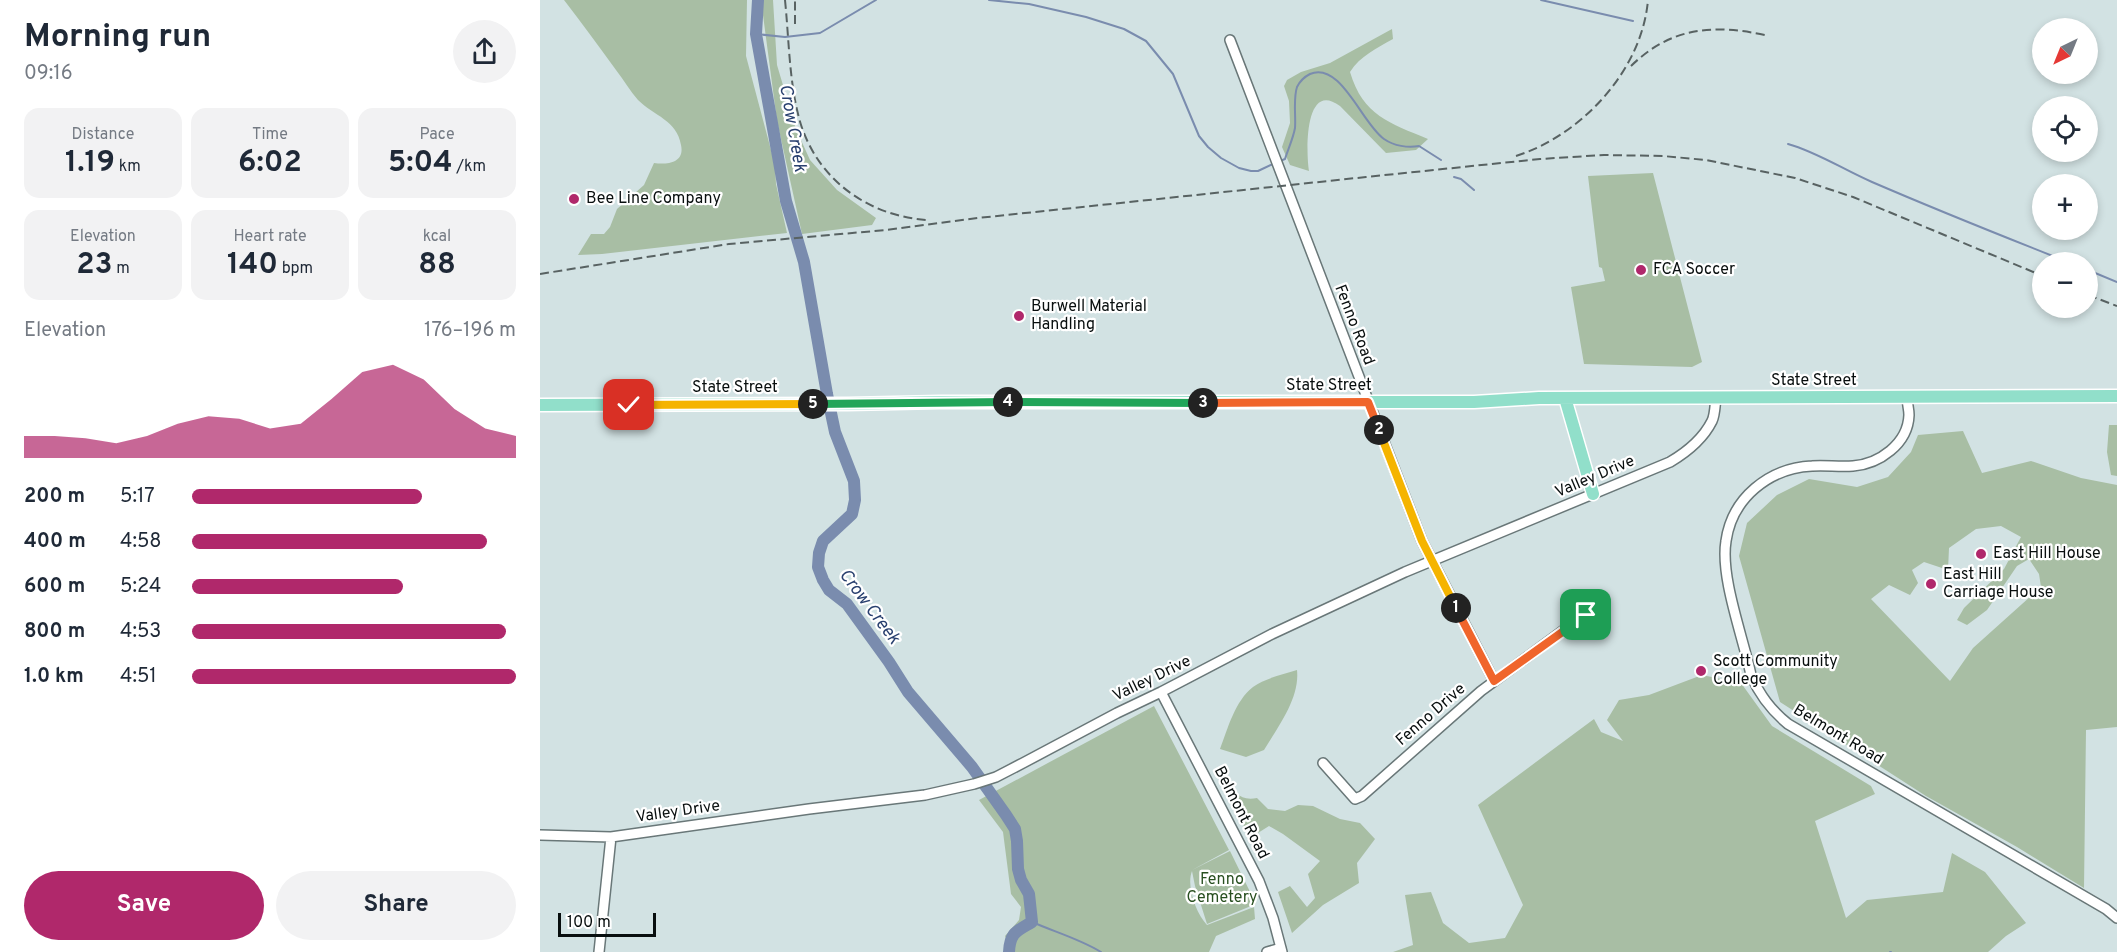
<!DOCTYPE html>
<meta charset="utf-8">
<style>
:root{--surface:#fff;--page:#f2f2f3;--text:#1f2937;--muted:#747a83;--accent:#b0286b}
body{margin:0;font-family:Overpass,sans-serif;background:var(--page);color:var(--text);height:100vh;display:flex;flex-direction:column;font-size:22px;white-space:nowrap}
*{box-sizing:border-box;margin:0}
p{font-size:20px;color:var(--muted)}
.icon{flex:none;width:33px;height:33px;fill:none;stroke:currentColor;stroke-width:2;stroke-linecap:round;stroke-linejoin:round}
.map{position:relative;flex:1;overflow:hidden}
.drawer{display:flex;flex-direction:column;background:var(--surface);width:540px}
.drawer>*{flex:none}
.needle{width:39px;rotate:223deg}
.buttons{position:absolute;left:1492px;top:18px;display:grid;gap:12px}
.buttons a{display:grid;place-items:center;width:66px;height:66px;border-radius:50%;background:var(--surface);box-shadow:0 3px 9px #0003;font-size:30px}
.scale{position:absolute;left:18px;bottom:15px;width:98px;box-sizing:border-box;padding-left:6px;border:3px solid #080e0e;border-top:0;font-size:16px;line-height:21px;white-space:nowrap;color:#080e0e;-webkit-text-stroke:4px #fff;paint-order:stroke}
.pin{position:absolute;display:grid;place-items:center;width:51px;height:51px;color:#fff;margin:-26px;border-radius:12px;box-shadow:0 3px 9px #0006}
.km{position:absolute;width:30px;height:30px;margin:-15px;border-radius:50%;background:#222;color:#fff;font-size:16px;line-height:30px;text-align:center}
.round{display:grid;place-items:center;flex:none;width:63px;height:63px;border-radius:32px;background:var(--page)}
.summary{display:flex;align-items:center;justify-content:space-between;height:102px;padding:0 24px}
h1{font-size:33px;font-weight:700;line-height:45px}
.figures{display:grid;grid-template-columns:repeat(3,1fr);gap:9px;height:102px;padding:6px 24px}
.figures div{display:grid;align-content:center;border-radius:15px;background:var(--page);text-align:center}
.figures b{font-size:30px;font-weight:700}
.figures small{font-size:16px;font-weight:400}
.figures p{font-size:16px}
.chart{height:168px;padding:12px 24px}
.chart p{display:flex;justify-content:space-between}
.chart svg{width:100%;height:108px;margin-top:6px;fill:var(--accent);opacity:.7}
.cta{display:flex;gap:12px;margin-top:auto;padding:12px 24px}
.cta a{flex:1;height:69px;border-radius:36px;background:var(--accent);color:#fff;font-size:24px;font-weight:700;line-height:69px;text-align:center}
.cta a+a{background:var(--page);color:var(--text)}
ul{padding:0 24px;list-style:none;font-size:20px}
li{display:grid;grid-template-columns:96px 72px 1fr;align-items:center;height:45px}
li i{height:15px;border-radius:8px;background:var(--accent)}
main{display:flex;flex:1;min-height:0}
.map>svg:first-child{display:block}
.green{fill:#a8bea4;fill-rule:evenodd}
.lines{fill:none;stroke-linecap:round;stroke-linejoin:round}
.stream{stroke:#7a8cae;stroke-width:2}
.river{stroke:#7a8cae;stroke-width:12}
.minor-casing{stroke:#697778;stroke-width:12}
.major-casing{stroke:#fff;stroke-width:15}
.minor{stroke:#fff;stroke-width:9}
.major{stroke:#91dfca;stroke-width:12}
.rail{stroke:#586262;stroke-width:2;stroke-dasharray:9 4.5;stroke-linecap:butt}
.split-1-casing{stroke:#fff;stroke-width:12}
.split-2-casing{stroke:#fff;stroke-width:12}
.split-3-casing{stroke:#fff;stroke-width:12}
.split-4-casing{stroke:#fff;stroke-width:12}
.split-5-casing{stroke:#fff;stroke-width:12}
.split-6-casing{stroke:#fff;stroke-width:12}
.split-1{stroke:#f0652b;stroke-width:8}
.split-2{stroke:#f5b400;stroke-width:8}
.split-3{stroke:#f0652b;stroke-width:8}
.split-4{stroke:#22a559;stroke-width:8}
.split-5{stroke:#22a559;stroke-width:8}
.split-6{stroke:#f5b400;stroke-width:8}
.poi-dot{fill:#b0286b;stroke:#fff;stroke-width:2}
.labels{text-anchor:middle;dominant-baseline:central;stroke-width:4.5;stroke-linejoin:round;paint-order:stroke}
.poi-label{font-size:16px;fill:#080e0e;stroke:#fff;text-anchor:start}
.street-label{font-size:16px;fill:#080e0e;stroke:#fff}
.park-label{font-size:16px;fill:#284f20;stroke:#fff}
.water-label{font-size:18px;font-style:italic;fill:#29406f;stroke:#fff}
</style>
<main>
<section class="drawer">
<div class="summary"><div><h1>Morning run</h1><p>09:16</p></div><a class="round"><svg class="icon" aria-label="share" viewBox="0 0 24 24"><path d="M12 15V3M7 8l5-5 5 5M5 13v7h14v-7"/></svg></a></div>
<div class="figures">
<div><p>Distance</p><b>1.19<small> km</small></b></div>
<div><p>Time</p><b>6:02</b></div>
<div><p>Pace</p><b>5:04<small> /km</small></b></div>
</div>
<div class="figures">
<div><p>Elevation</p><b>23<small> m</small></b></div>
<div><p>Heart rate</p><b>140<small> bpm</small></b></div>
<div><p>kcal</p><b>88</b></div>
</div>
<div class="chart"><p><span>Elevation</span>176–196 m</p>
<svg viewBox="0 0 160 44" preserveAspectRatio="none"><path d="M0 44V35L10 35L20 36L30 38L40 35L50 30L60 27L70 28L80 32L90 30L100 20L110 9L120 6L130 12L140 24L150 32L160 35V44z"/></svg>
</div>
<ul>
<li><b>200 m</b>5:17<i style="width:71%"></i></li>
<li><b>400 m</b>4:58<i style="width:91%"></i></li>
<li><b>600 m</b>5:24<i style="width:65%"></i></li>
<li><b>800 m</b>4:53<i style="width:97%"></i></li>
<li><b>1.0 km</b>4:51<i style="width:100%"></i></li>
</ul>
<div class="cta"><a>Save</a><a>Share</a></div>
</section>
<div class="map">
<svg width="1577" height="952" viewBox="0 0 1577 952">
<rect width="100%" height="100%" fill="#d2e2e3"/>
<!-- green -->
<path class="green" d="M 24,0 L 207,0 L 206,56 L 235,165 L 236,184 L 247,233 L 62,254 L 38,255 L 51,234 L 64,234 L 70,227 L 77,209 L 104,185 L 114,163 C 127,165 145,163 141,145 C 137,120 114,116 98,100 C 90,91 84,80 76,70 C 59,47 42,23 24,0 Z
M 221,0 L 233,0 L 237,65 L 256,129 L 270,160 L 297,190 L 336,218 L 332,225 L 262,234 L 237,121 Z
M 852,29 L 853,39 C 837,48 820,56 810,72 C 823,116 850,123 888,139 L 876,150 L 846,153 L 800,106 C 764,79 766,153 769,171 L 750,165 L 742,147 L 750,123 L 749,101 L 744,86 L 747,80 L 761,72 L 790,63 Z
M 1113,173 L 1162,362 L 1152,367 L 1044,364 L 1031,287 L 1065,281 L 1062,268 L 1059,267 L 1048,176 Z
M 1569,425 L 1577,425 L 1577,476 L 1571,475 L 1567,452 Z
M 1423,431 L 1442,473 L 1491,461 L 1541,478 L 1577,485 L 1577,727 L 1546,730 L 1544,888 L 1477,847 L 1386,796 L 1240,702 L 1199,556 L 1207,523 L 1237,495 L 1269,479 L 1317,487 L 1348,477 L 1371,452 L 1378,435 ZM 1461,526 L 1481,537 L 1464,569 L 1424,608 L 1417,620 L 1427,625 L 1447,610 L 1477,566 L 1489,559 L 1499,574 L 1501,587 L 1433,648 L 1410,681 L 1331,599 L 1349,585 L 1370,595 L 1378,583 L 1372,570 L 1384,562 L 1408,570 L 1409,548 L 1436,529 Z
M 757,670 C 760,698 738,727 724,750 L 706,757 L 680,749 C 688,728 695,701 713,687 C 725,678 742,675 757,670 Z
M 1162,675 L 1201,683 L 1232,726 L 1331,786 L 1335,794 L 1275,821 L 1306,918 L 1327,900 L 1403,892 L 1412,853 L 1445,872 L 1486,923 L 1466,936 L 1448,952 L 853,952 L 873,945 L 865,895 L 891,892 L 903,923 L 929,943 L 965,938 L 983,905 L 938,805 L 1054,719 L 1061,732 L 1083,741 L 1067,720 L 1079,700 L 1109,695 Z
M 614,706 L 689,850 L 652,870 L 690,851 L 716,904 L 667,924 L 655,886 L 652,871 C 646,886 656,913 667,925 L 714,907 L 715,919 L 676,936 L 669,952 L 472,952 L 465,936 L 479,920 L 481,907 L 471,894 L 463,832 L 439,800 Z
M 689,779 C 694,793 700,801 717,798 L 728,809 L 745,811 L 758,805 L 773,806 L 800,819 L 820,823 L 835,839 L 817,863 L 819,883 L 783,905 L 752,933 L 738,892 L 750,886 L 767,907 L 775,898 L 768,874 L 780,861 L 743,834 L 729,826 L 710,838 L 682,782 Z"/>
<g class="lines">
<!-- stream -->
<path class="stream" d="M 449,0 L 489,4 L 546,17 L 584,29 L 606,41 L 633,74 L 659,136 L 668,147 L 681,158 L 699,168 L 711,171 L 718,171 L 735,163
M 1001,0 L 1093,21
M 216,34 L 245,37 L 280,33 L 336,0
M 1248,144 C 1277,152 1304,170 1332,182 C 1397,210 1462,236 1528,262
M 740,161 L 745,159 C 748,149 753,139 755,128 C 756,116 753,99 757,87 C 760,81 764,77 770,74 C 801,61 822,124 844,139 C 854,146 868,148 879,146 L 901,160
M 914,177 L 921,179 L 934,190
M 1548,270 L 1577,282
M 492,922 C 515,932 540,939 561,952
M 1350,952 L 1351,952"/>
<!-- river -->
<path class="river" d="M 218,0 L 216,34 L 246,201 L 264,262 L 287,394 L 295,432 L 314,481 L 315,500 L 312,514 L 283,541 L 279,553 L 278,567 L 283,580 L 289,590 L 307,604 L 349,662 L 368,692 L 432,767 L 466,815 L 475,829 L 477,841 L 478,869 L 481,880 L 489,894 L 492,922 C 477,931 470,932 469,952"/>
<defs>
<path id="minor" d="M 690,40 L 882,541 L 954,681
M 1367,397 C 1367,403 1369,409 1369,415 C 1368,444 1339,464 1313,466 C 1299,467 1285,465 1272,466 C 1229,468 1192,498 1186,541 C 1180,577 1203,637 1211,675 C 1220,696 1231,710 1248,724 L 1566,909 L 1577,918
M 621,692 L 719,881 L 733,918 L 742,952
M 783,763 L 815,799 L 822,796 L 941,691 L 1032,624 L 1046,615 L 1059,611
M 0,835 L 71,837 L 269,809 L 385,795 L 434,784 L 456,777 L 483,763 L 577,713 L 621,692 L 732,634 L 865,572 L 1130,462 C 1147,452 1163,439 1172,421 C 1175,415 1175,405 1176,397
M 59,952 L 71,837
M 727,952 L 741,948"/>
<path id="major" d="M 1025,398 L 1053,494
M 0,405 L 308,404 L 400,402 L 934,402 L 999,398 L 1577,396"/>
</defs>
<!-- minor casing -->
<use href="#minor" class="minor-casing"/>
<!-- major casing -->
<use href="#major" class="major-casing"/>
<!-- minor -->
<use href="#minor" class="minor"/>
<!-- major -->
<use href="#major" class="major"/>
<!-- rail -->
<path class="rail" d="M 245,0 C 249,39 249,80 259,118 C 275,178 327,216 387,220
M 255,24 L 255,0
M 1091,66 C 1131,27 1173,24 1225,35
M 976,156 C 1042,135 1102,70 1108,0
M 0,274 L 189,244 L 346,230 L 438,218 L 826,177 L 1000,159 L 1064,155 L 1123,156 L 1166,160 L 1255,178 L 1313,197 L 1503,276
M 1548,295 L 1577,306"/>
</g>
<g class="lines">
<defs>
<path id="split-1" d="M 916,608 L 954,681 L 1046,615"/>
<path id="split-2" d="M 839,430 L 882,541 L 916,608"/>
<path id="split-3" d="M 663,403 L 828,402 L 839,430"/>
<path id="split-4" d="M 468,402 L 663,403"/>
<path id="split-5" d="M 273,404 L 468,402"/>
<path id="split-6" d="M 89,405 L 273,404"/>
</defs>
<!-- split-1 casing -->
<use href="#split-1" class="split-1-casing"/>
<!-- split-2 casing -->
<use href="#split-2" class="split-2-casing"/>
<!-- split-3 casing -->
<use href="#split-3" class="split-3-casing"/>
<!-- split-4 casing -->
<use href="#split-4" class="split-4-casing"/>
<!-- split-5 casing -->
<use href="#split-5" class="split-5-casing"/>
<!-- split-6 casing -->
<use href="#split-6" class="split-6-casing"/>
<!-- split-1 -->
<use href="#split-1" class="split-1"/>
<!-- split-2 -->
<use href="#split-2" class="split-2"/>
<!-- split-3 -->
<use href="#split-3" class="split-3"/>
<!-- split-4 -->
<use href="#split-4" class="split-4"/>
<!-- split-5 -->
<use href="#split-5" class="split-5"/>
<!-- split-6 -->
<use href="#split-6" class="split-6"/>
</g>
<!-- markers -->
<g class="poi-dot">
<circle cx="34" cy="199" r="6"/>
<circle cx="1101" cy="270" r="6"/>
<circle cx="479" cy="316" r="6"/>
<circle cx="1441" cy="554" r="6"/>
<circle cx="1391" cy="584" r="6"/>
<circle cx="1161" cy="671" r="6"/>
</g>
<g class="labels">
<!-- poi labels -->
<g class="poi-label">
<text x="46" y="199">Bee Line Company</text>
<text x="1113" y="270">FCA Soccer</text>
<text x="491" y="307">Burwell Material<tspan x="491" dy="18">Handling</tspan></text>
<text x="1453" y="554">East Hill House</text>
<text x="1403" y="575">East Hill<tspan x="1403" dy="18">Carriage House</tspan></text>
<text x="1173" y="662">Scott Community<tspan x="1173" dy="18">College</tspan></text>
</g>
<!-- street labels -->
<g class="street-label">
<text transform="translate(814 325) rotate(69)">Fenno Road</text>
<text x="1274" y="381">State Street</text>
<text x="789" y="386">State Street</text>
<text x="195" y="388">State Street</text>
<text transform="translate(1055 477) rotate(-23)">Valley Drive</text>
<text transform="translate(612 679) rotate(-26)">Valley Drive</text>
<text transform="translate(891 715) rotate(-41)">Fenno Drive</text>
<text transform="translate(1298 735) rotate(31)">Belmont Road</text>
<text transform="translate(138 812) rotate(-8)">Valley Drive</text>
<text transform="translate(701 813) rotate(63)">Belmont Road</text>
</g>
<!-- park labels -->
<g class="park-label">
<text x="682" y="880">Fenno<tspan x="682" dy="18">Cemetery</tspan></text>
</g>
<!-- water labels -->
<g class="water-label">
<text transform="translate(252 128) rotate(80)">Crow Creek</text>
<text transform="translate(329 607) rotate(53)">Crow Creek</text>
</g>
</g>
</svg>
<div class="buttons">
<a><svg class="needle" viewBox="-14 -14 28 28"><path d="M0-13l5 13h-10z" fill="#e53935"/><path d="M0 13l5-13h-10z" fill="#747a83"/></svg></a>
<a><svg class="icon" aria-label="locate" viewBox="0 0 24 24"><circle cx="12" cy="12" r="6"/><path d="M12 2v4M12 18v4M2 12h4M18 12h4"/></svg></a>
<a>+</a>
<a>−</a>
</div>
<div class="scale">100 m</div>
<div class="pin" style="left:1046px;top:615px;background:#1e9e55"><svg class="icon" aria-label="arrive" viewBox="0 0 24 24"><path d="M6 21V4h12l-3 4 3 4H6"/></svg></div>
<div class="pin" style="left:89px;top:405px;background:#d93025"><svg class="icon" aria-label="check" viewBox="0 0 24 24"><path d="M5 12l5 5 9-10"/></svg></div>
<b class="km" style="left:916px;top:608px">1</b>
<b class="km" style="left:839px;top:430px">2</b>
<b class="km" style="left:663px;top:403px">3</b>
<b class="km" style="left:468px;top:402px">4</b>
<b class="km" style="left:273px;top:404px">5</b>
</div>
</main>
